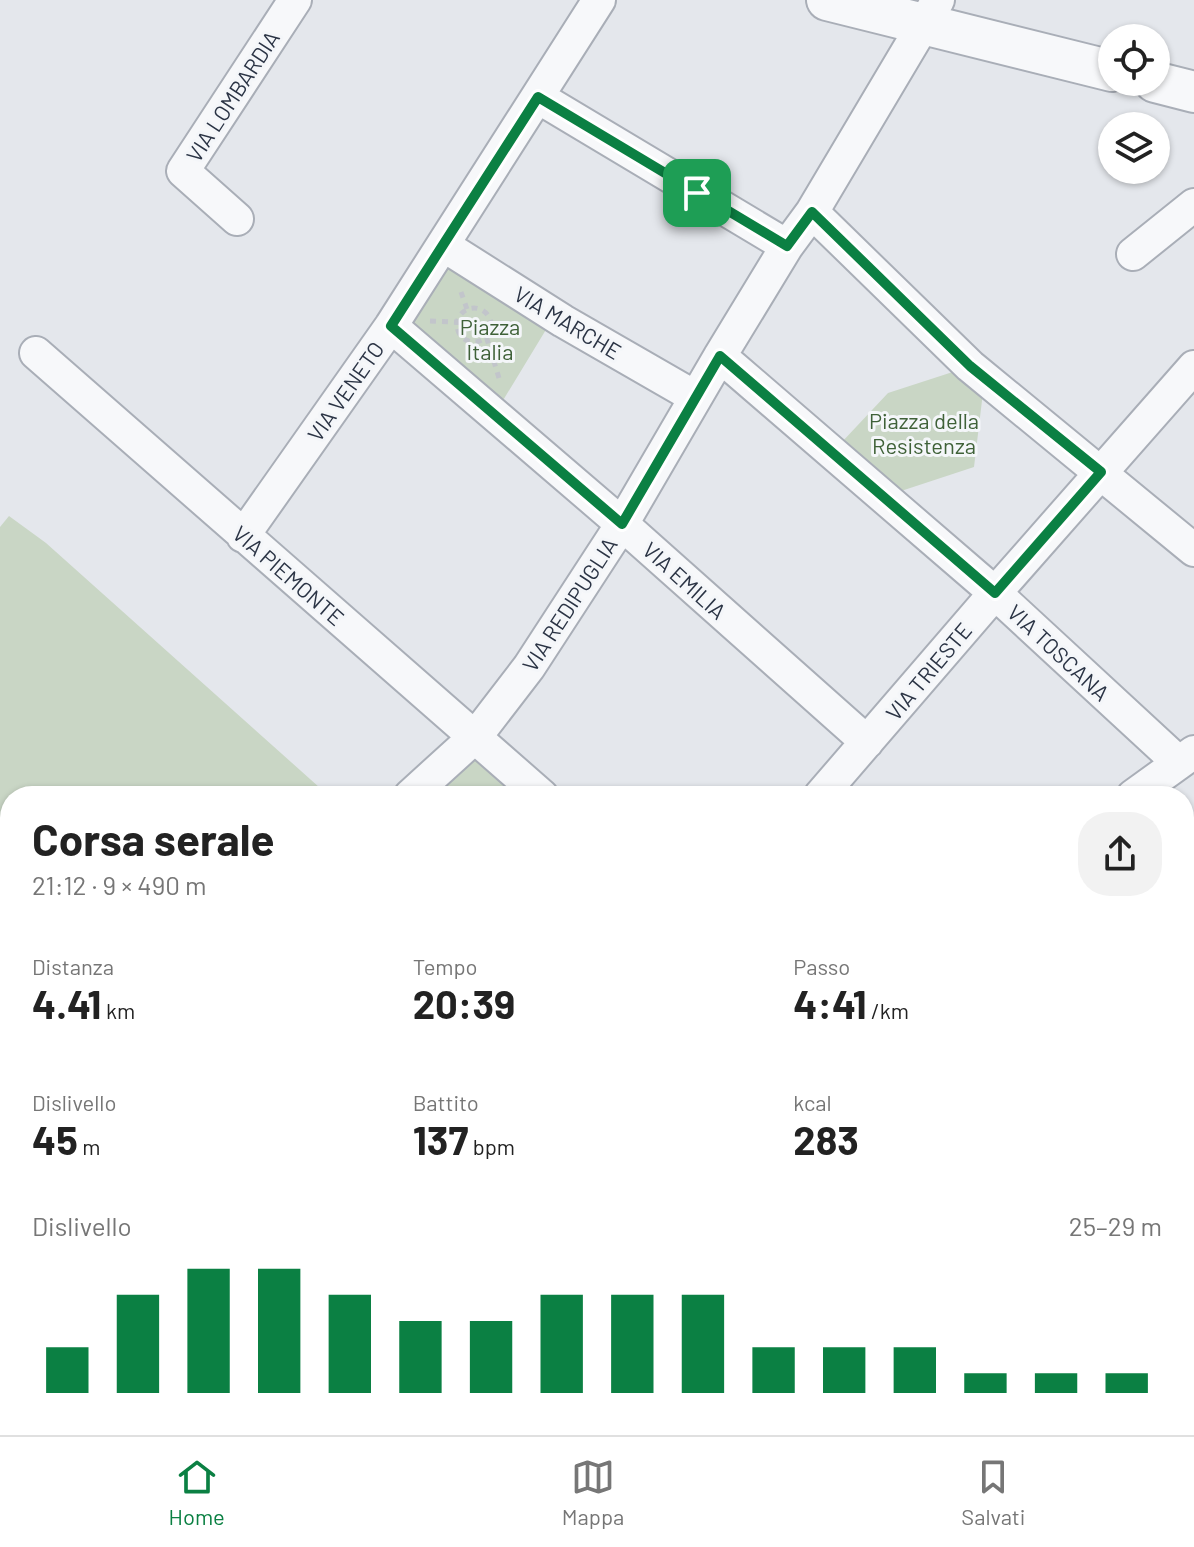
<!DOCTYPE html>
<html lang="it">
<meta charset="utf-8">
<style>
:root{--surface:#fff;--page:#f2f2f2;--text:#222;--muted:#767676;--line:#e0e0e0;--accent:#0b8043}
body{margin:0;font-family:Barlow,sans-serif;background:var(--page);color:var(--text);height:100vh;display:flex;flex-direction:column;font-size:30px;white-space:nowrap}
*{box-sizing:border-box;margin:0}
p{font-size:26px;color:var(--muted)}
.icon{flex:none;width:44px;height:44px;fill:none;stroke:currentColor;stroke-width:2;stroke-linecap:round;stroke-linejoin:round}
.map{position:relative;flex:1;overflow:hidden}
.panel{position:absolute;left:0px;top:786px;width:1194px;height:650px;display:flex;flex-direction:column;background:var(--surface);border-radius:32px 32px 0 0;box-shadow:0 2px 6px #0004}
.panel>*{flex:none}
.tools{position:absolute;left:1098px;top:24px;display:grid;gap:16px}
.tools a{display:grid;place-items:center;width:72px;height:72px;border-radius:50%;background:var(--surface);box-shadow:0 2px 6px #0004;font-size:40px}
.pin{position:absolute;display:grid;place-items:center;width:68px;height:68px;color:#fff;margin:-34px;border-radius:16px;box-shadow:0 4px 12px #0006}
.round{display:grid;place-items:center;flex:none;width:84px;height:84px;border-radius:32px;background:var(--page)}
.head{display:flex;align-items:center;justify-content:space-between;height:136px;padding:0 32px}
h1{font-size:44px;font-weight:700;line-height:60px}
.metrics{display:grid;grid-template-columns:repeat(3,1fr);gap:12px;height:136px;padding:8px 32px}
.metrics div{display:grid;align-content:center}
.metrics b{font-size:40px;font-weight:700}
.metrics small{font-size:22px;font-weight:400}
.metrics p{font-size:22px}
.chart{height:224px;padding:16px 32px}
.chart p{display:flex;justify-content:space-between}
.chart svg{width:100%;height:144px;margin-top:8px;stroke:var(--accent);stroke-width:6}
.tab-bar{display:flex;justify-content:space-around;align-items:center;height:112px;border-top:2px solid var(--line);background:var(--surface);font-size:22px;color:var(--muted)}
.tab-bar a{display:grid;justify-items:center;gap:4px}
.tab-bar .active{color:var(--accent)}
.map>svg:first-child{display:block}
.green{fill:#c9d6c5}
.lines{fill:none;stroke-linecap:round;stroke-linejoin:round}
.minor-casing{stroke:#a9aeb7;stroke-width:36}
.tertiary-casing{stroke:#a9aeb7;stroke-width:44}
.path{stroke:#c2c5cb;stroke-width:5;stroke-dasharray:6 6;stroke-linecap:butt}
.minor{stroke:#f7f8fa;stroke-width:32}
.tertiary{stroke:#f7f8fa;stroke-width:40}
.route-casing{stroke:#fff;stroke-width:16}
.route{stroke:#0b8043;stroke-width:10}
.labels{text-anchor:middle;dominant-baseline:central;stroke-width:6;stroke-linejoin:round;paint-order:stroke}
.street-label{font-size:22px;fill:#2b3445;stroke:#f4f6f9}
.park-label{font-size:22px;fill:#3f6138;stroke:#f4f6f9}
</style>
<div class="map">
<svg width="1194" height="1435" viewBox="0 0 1194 1435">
<rect width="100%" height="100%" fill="#e4e7ec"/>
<!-- green -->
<path class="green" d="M 444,265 L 547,328 L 502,402 L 409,320 Z
M 965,368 L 984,384 L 974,467 L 895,493 L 841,443 L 888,393 Z
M 9,516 L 46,543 L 329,796 L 10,796 L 10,1141 L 0,1151 L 0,527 Z
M 473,758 L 516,796 L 432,796 Z"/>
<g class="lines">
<defs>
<path id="minor" d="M 538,97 L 787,246
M 812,212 L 970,366 L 1194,550
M 237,219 L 183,171 L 295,0
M 443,245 L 563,321 L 695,397
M 1133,254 L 1194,205
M 391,326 L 622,524 L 867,742
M 36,353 L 542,796
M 720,356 L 995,593 L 1178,762
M 243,536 L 391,326 L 599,0
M 410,796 L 476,736 L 529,667 L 622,524 L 720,356 L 787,246 L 812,212 L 938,0
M 820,796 L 995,593 L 1194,367
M 1133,796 L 1194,752
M 1184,969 L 1194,975
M 0,1189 L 10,1175
M 0,1270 L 10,1282
M 96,1435 L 98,1426"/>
<path id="tertiary" d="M 827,0 L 1112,71
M 1155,82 L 1194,92"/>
</defs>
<!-- minor casing -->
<use href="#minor" class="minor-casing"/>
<!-- tertiary casing -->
<use href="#tertiary" class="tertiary-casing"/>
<!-- path -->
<path class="path" d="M 461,292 L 467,309
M457 325a17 17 0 1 1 34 0a17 17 0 1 1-34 0Z
M 430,321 L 457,322
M 499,378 L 486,336 L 524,331"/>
<!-- minor -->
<use href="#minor" class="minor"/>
<!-- tertiary -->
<use href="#tertiary" class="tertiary"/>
</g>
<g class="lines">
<defs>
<path id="route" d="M 538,97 L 787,246 L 812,212 L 970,366 L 1101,472 L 995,593 L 720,356 L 622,524 L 391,326 Z"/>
</defs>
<!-- route casing -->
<use href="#route" class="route-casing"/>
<!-- route -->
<use href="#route" class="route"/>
</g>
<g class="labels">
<!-- street labels -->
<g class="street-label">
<text transform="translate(232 96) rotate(-57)">VIA LOMBARDIA</text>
<text transform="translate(568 322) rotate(31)">VIA MARCHE</text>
<text transform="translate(345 391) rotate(-55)">VIA VENETO</text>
<text transform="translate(289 575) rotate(41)">VIA PIEMONTE</text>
<text transform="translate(685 580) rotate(42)">VIA EMILIA</text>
<text transform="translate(569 604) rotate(-57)">VIA REDIPUGLIA</text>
<text transform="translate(1059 652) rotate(43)">VIA TOSCANA</text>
<text transform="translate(928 671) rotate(-50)">VIA TRIESTE</text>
</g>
<!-- park labels -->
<g class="park-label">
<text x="490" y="326">Piazza<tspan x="490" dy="25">Italia</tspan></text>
<text x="924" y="420">Piazza della<tspan x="924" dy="25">Resistenza</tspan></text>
</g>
</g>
</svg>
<div class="tools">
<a><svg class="icon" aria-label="locate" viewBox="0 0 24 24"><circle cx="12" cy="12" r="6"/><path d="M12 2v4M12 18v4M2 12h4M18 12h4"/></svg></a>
<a><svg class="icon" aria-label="layers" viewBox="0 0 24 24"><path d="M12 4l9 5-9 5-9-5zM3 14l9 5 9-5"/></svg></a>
</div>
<div class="pin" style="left:697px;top:193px;background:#1e9e55"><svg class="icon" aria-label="arrive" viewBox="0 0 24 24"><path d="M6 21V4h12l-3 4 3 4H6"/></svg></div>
<section class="panel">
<div class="head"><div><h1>Corsa serale</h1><p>21:12 · 9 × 490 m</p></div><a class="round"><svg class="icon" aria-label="share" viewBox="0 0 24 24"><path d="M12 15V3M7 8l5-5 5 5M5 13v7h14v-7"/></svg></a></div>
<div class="metrics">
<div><p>Distanza</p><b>4.41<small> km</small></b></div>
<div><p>Tempo</p><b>20:39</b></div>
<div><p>Passo</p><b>4:41<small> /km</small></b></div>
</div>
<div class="metrics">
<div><p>Dislivello</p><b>45<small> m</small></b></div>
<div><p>Battito</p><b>137<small> bpm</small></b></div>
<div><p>kcal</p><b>283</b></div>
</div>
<div class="chart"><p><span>Dislivello</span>25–29 m</p>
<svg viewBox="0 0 160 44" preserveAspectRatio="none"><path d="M5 44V30M15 44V14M25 44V6M35 44V6M45 44V14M55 44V22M65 44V22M75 44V14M85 44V14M95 44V14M105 44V30M115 44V30M125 44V30M135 44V38M145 44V38M155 44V38"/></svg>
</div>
</section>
</div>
<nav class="tab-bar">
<a class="active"><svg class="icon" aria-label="home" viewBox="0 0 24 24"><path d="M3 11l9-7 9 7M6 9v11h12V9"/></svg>Home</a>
<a><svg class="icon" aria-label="map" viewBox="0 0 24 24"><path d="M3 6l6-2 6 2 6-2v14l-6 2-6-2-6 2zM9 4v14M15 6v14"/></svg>Mappa</a>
<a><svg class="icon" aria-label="saved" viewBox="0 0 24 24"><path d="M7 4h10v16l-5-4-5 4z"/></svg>Salvati</a>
</nav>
